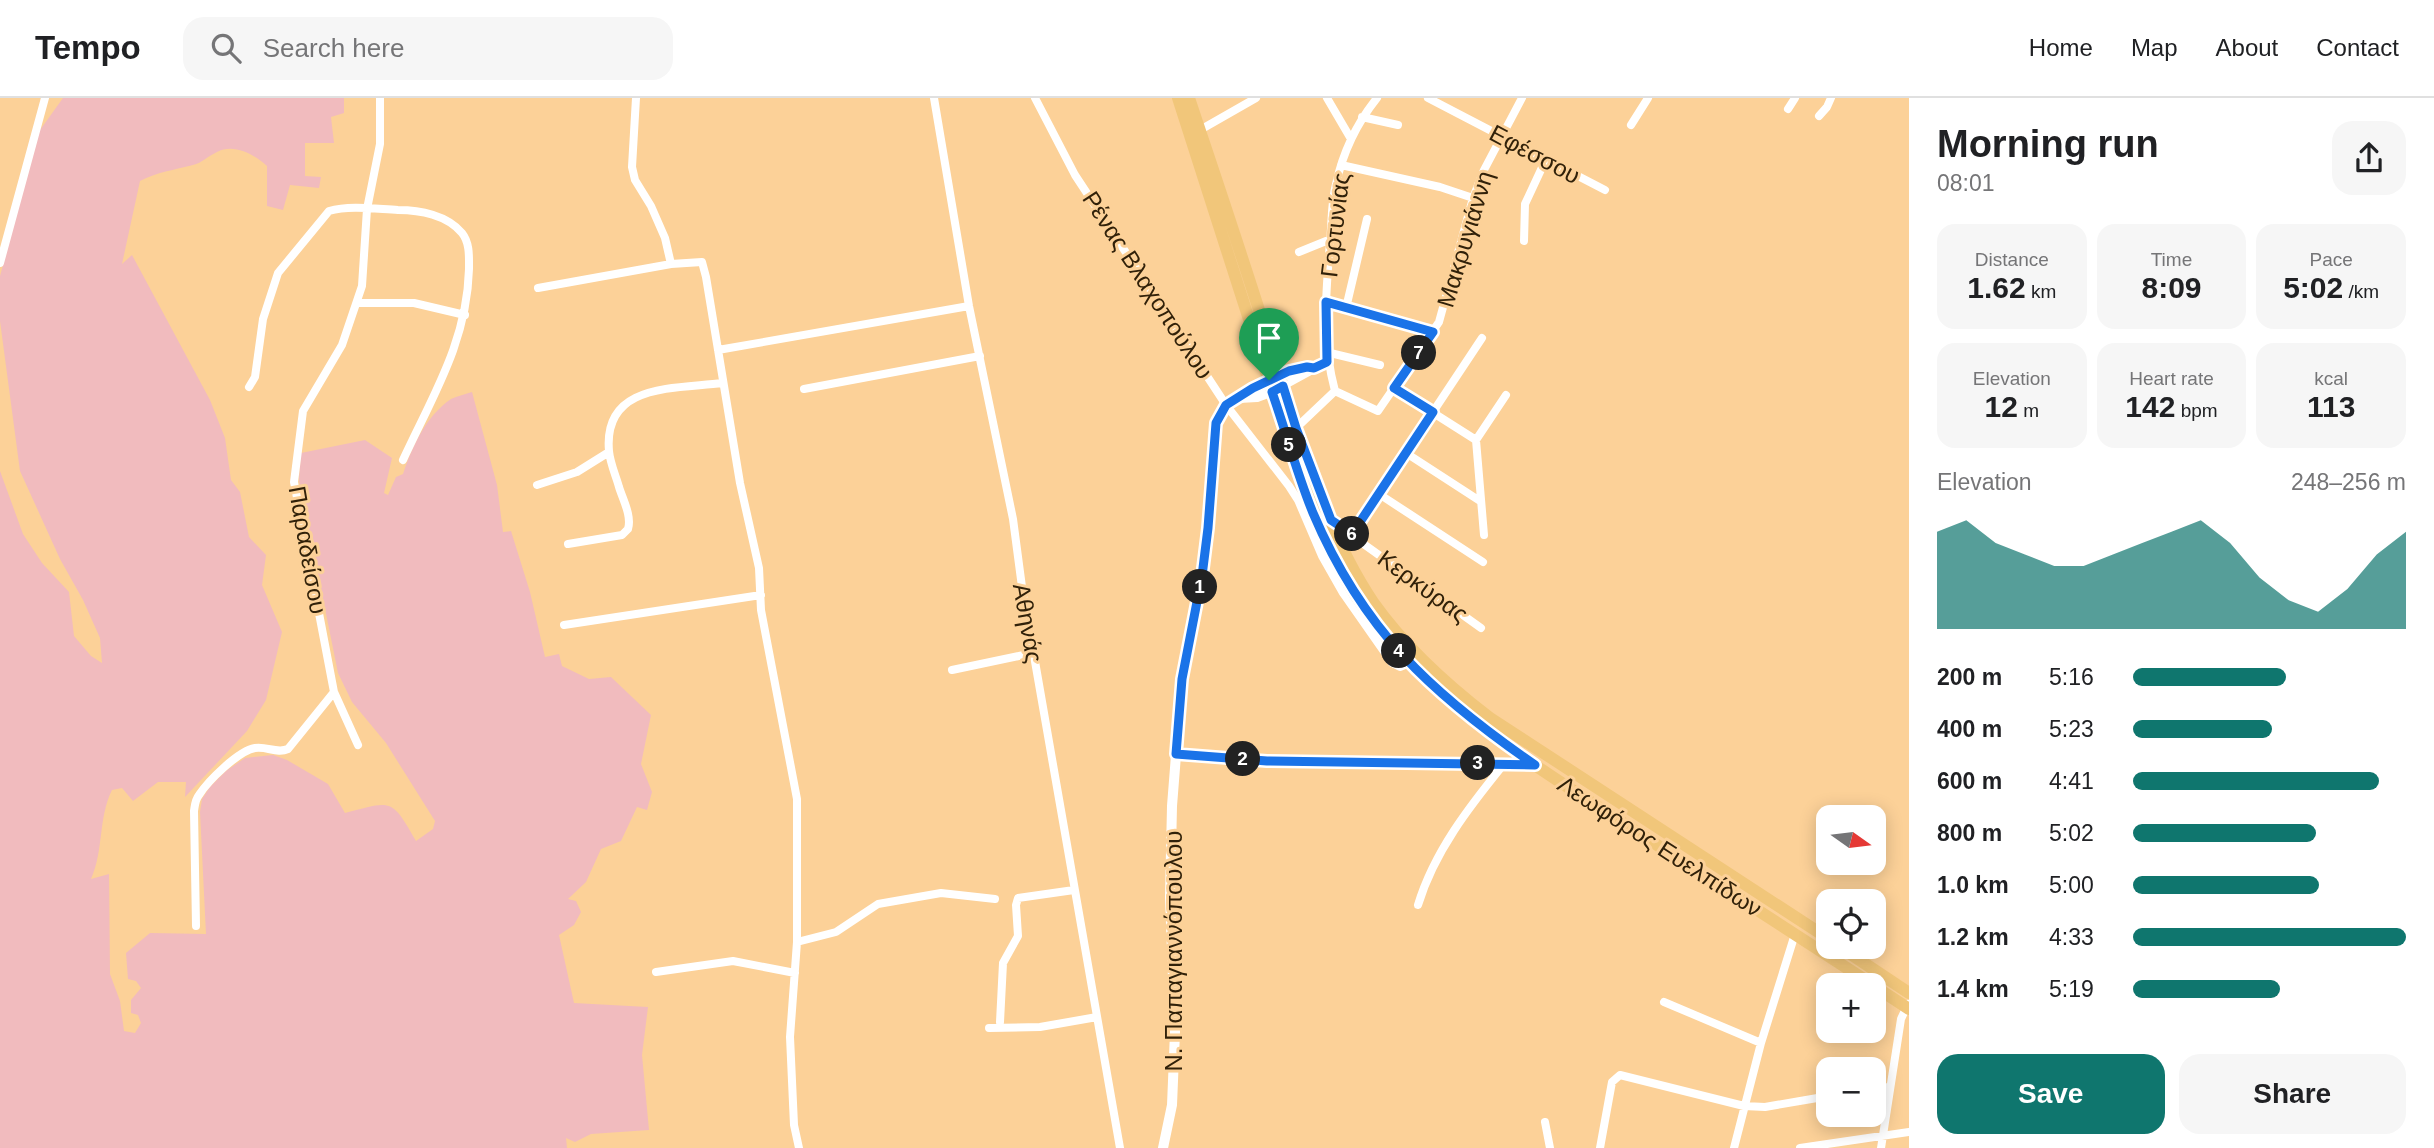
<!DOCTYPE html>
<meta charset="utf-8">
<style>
:root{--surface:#fff;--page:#f6f6f6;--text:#202124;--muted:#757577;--line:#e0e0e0;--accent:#0f766e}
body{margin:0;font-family:Helvetica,sans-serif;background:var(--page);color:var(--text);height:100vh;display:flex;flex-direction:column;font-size:26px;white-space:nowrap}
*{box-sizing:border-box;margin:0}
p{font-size:23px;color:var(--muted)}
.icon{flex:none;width:38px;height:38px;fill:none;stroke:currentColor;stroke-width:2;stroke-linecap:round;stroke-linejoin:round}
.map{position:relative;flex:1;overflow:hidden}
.drawer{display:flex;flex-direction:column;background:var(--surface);width:525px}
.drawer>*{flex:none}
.needle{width:46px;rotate:104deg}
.controls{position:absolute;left:1816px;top:707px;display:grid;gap:14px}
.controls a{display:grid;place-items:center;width:70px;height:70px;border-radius:14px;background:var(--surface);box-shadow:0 4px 18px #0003;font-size:35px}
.pin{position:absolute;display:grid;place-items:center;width:60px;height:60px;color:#fff;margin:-72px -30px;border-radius:50% 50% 50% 0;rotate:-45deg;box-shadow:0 0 7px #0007}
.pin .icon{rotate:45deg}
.km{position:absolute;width:35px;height:35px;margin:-18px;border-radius:50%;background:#222;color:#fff;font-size:19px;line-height:35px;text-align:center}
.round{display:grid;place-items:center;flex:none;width:74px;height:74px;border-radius:21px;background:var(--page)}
.head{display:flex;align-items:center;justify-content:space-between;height:119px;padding:0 28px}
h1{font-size:38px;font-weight:700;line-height:52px}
.stats{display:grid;grid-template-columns:repeat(3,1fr);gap:10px;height:119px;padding:7px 28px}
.stats div{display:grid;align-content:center;border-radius:18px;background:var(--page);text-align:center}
.stats b{font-size:30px;font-weight:700}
.stats small{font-size:19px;font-weight:400}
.stats p{font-size:19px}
.chart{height:196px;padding:14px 28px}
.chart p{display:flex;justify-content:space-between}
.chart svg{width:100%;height:126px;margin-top:7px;fill:var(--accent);opacity:.7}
.action{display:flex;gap:14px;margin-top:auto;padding:14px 28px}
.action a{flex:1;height:80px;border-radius:21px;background:var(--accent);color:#fff;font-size:28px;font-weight:700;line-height:80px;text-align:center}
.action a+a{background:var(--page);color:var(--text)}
ul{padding:0 28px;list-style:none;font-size:23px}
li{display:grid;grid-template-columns:112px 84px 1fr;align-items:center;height:52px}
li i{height:18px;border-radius:9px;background:var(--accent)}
header{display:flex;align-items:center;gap:42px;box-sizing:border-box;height:98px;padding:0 35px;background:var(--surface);border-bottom:2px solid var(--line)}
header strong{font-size:33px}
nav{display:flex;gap:38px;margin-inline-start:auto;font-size:24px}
.search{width:490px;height:63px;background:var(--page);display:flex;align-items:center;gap:18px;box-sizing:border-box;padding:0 24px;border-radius:21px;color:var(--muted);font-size:26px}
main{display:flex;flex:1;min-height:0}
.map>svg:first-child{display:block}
.green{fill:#f1bbbe}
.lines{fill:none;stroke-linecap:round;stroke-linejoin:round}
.minor{stroke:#fff;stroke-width:8}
.tertiary{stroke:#fff;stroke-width:10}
.primary{stroke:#f1c67a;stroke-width:12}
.route-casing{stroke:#fff;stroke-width:14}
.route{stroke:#1a73e8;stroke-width:9}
.labels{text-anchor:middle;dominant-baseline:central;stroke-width:6;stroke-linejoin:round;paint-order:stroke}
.street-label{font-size:24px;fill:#312109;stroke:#fcd198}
</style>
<header>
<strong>Tempo</strong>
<div class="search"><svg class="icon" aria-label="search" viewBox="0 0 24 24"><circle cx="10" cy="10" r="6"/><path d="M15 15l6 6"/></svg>Search here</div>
<nav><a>Home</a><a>Map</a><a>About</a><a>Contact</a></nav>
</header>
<main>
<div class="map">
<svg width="1909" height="1050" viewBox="0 0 1909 1050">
<rect width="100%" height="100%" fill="#fcd198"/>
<!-- green -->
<path class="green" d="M 63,0 L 344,0 L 344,15 L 331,19 L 334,45 L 305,45 L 305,78 L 321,79 L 319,90 L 290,87 L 283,112 L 267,108 L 267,68 C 255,57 234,45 217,54 C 208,58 202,65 193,67 C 174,72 157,74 140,83 L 122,166 L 132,157 L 210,302 L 225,340 L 231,382 L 240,394 L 249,439 L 266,457 L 262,487 L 282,534 L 266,602 L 247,633 L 185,699 L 186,684 L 158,684 L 133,703 L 122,690 L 112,692 C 98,720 104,752 91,781 L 109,776 L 110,876 L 120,903 L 124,933 L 135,935 L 141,925 L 138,917 L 131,915 L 131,902 L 141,890 L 136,883 L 128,881 L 126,855 L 150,835 L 206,836 L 200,714 L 202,701 L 210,689 L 226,673 L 245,660 L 273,657 L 287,662 L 328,686 L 345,715 C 392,703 391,699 416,743 L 433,731 L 435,723 L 386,645 L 352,604 L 338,575 L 299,382 L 301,355 L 365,342 L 392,360 L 384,395 L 388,397 L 396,379 L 403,376 C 412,349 426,318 451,301 C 457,298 466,296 472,294 L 497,387 L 503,434 L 511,433 L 530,494 L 545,559 L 559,556 L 562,568 L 589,581 L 611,579 L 651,617 L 641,666 L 652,694 L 647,712 L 637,709 L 621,743 L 601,751 L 586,784 L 568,801 L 576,803 L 581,814 L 574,827 L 559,837 L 574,905 L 648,909 L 642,957 L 649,1032 L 591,1036 L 575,1044 L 566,1040 L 567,1050 L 0,1050 L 0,373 L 23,436 L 42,465 L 69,494 L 74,538 L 91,558 L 102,565 L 100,540 L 83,502 L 60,461 L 20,373 L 0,223 L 0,178 L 40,32 Z"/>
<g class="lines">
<!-- minor -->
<path class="minor" d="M 636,0 L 632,69 L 635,82 L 651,108 L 665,140 L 671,166 L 702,164 L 706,179 L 740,385 L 759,470 L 761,512 L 797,701 L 797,844 L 790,939 L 794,1027 L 799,1050
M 934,0 L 969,208 L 1013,421 L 1022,489 L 1120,1050
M 1035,0 L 1075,77 L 1226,307 L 1289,388 L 1298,402 L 1322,458 L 1343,495 L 1392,565 L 1400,569 L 1410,565
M 1327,0 L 1351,41
M 1428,0 L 1605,92
M 1788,11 L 1795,0
M 1819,18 L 1827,9 L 1831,0
M 1362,19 L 1398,27
M 1631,27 L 1648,0
M 1200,32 L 1256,0
M 1341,67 L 1440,89 L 1473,100
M 1524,143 L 1525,106 L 1546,61
M 1299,154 L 1331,141
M 0,165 L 45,0
M 538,190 L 671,166
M 1326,204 L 1433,234
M 357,205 L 414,205 L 465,217
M 1346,210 L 1367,121
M 718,252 L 969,208
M 1326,254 L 1380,267
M 1279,278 L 1307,269 L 1314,270
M 1283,288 L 1327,264
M 249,289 L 255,279 L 263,221 L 278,175 L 329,113 C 350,107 376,111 398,112 C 420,112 447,117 462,135 C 470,145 469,159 469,171 C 467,244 433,297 403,362
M 1394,290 L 1476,342 L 1484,437
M 804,291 L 980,258
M 1335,293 L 1378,313 L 1439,224 L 1473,100 L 1484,72 L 1522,0
M 1296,330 L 1335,293 C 1321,240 1326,197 1330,144 C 1332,125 1331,104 1336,86 C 1343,54 1357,25 1377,0
M 1476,342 L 1506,297
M 1406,355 L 1480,403
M 537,387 L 577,374 L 609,354
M 1379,396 L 1483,464
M 1330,422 L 1481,530
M 1352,436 L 1482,240
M 568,446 L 622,437 L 628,431 C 632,418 623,402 619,389 C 616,378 610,365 609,353 C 603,285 674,291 722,285
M 564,527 L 761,497
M 952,572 L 1033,555
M 334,594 L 358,647
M 1176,656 L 1267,663 L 1533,666
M 1418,807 C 1434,754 1469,709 1504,666
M 196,828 L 194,713 C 195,707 195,702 199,697 C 208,683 238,653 255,650 C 267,648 277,656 288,651 L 334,594 L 294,384 L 303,313 L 342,247 L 362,188 L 367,111 L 380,46 L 380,0
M 797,844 L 836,834 L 878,806 L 941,795 L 995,801
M 656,874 L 733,863 L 795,875
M 1664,904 L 1761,945
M 1000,924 L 1003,865 L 1018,838 L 1016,807 L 1018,800 L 1074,792
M 989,930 L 1040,929 L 1097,919
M 1874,991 L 1889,989
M 1545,1024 L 1550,1050
M 1600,1050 L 1612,984 L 1620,977 L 1744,1008 L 1765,1009 L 1829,998
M 1734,1050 L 1761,945 L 1795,836
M 1800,1050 L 1909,1034
M 1881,1050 L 1901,921 L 1908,906"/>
<!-- tertiary -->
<path class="tertiary" d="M 1239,300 L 1257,299 L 1278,291
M 1163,1050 L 1172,1007 L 1175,934 L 1170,799 L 1172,708 L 1182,581 L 1202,478 L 1208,430 L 1214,333 L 1220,316 L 1226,307 L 1274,280"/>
<!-- primary -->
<path class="primary" d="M 1178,0 L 1296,368 C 1314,418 1334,468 1365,511 C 1436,609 1537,669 1637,734 C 1716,785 1795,836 1873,887
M 1189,0 C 1218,87 1248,175 1275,263 C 1299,342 1327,436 1373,504 C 1404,548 1447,587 1490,620 L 1829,841
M 1840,849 L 1909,895
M 1874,888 L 1909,911"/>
</g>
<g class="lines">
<defs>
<path id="route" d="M 1326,204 L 1433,234 L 1394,290 L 1433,314 L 1352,436 L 1331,422 L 1296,330 L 1283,288 L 1272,294 C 1286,334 1297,376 1313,415 C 1363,533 1432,596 1535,667 L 1267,663 L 1176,656 L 1182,581 L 1202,478 L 1208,430 L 1216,325 L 1226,307 L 1253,290 L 1289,273 L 1307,269 L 1314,270 L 1327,264 Z"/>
</defs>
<!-- route casing -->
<use href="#route" class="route-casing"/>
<!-- route -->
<use href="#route" class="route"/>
</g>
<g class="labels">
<!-- street labels -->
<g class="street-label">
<text transform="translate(1535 56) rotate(28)">Εφέσσου</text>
<text transform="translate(1335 127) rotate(-83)">Γορτυνίας</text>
<text transform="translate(1465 141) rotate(-73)">Μακρυγιάννη</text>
<text transform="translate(1148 187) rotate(57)">Ρένας Βλαχοπούλου</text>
<text transform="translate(308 452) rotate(80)">Παραδείσου</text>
<text transform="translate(1423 488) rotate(36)">Κερκύρας</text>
<text transform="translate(1028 525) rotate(80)">Αθηνάς</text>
<text transform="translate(1660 748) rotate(33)">Λεωφόρος Ευελπίδων</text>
<text transform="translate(1173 853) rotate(-90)">Ν. Παπαγιαννόπουλου</text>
</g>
</g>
</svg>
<div class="controls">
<a><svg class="needle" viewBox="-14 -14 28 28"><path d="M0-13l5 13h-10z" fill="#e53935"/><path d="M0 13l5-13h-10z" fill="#757577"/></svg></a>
<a><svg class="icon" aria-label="locate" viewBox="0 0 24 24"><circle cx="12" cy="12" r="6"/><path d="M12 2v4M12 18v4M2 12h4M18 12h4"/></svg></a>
<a>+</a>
<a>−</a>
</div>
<div class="pin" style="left:1269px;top:282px;background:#1e9e55"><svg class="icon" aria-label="arrive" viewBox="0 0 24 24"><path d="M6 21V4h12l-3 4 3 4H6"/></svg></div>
<b class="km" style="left:1200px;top:489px">1</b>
<b class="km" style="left:1243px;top:661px">2</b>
<b class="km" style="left:1478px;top:665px">3</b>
<b class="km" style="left:1399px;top:553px">4</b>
<b class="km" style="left:1289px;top:347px">5</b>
<b class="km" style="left:1352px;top:436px">6</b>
<b class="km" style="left:1419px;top:255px">7</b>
</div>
<section class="drawer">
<div class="head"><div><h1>Morning run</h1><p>08:01</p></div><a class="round"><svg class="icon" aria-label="share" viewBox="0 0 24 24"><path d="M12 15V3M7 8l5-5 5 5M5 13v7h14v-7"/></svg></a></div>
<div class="stats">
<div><p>Distance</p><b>1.62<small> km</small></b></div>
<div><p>Time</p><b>8:09</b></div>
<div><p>Pace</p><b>5:02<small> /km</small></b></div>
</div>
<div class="stats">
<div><p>Elevation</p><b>12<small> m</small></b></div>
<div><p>Heart rate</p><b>142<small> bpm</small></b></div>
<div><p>kcal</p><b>113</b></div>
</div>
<div class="chart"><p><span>Elevation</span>248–256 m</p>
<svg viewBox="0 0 160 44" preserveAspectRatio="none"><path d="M0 44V10L10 6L20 14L30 18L40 22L50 22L60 18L70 14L80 10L90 6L100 14L110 26L120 34L130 38L140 30L150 18L160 10V44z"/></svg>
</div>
<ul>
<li><b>200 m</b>5:16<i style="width:56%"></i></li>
<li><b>400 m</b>5:23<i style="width:51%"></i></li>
<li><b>600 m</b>4:41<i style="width:90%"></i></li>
<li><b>800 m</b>5:02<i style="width:67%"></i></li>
<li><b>1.0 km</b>5:00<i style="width:68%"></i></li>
<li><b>1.2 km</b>4:33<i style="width:100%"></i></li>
<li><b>1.4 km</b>5:19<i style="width:54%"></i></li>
</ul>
<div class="action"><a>Save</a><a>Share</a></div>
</section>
</main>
